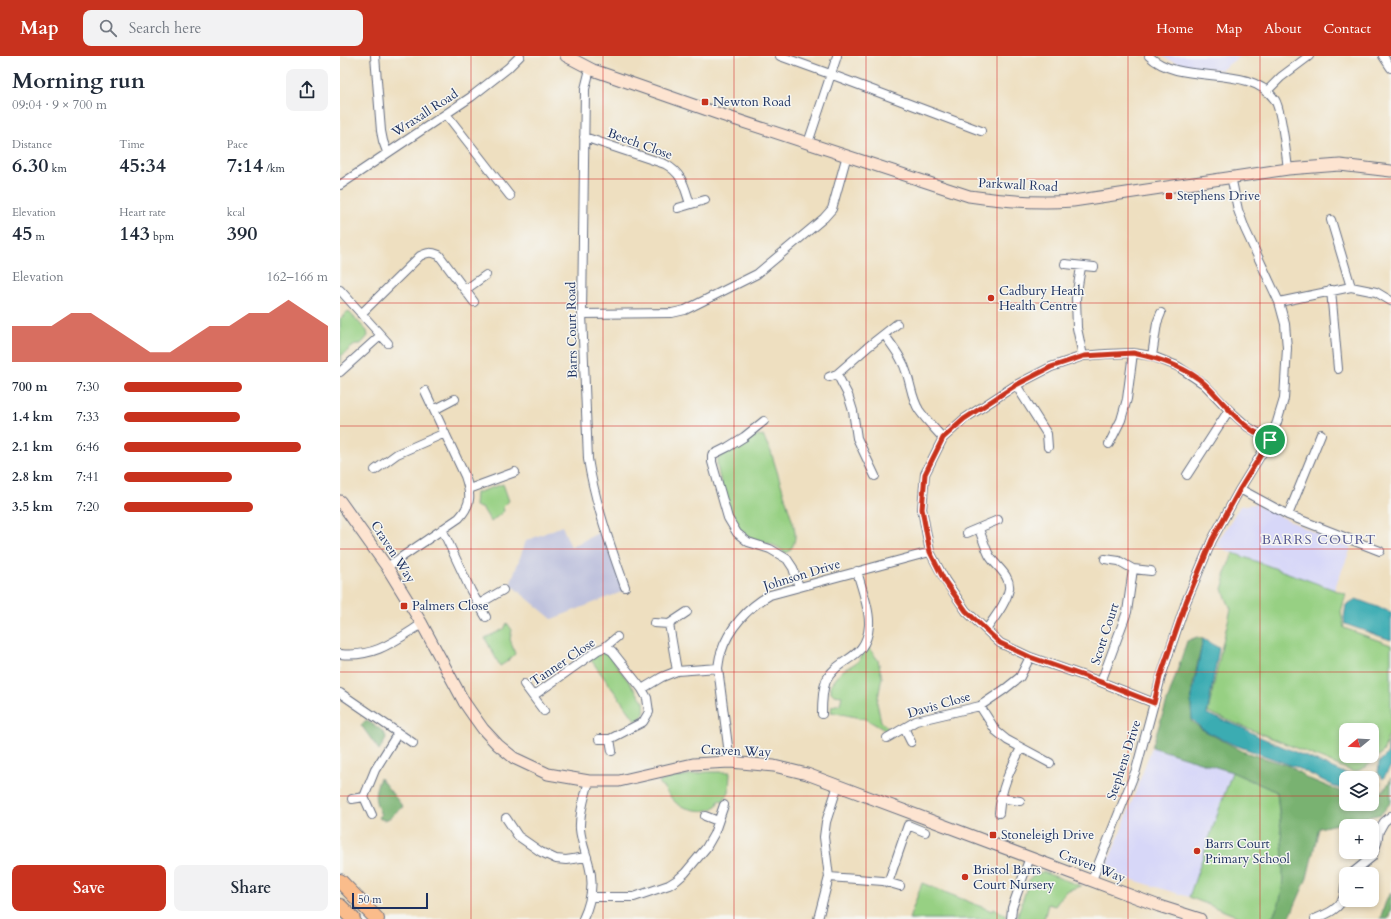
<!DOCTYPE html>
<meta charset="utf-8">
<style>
:root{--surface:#fff;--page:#f2f2f3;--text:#1f2937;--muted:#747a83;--accent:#c8321e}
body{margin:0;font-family:Cardo,serif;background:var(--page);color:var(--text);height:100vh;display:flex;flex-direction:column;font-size:15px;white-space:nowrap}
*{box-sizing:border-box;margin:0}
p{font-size:13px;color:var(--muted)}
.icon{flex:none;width:22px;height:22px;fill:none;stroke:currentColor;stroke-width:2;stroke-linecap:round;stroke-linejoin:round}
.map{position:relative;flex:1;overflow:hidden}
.panel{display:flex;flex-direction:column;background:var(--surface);width:340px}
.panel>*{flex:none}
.needle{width:26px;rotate:252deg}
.tools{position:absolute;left:999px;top:667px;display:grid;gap:8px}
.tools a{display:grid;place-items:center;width:40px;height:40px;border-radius:8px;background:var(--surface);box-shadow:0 2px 6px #0003;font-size:20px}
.scale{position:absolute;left:12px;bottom:10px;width:76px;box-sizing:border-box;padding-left:4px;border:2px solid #1b2f5e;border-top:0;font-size:11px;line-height:14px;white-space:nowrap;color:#1b2f5e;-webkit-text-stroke:3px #f6f6f2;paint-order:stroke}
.pin{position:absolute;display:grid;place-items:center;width:34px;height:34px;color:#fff;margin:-17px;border:2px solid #fff;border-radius:50%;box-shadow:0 1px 4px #0007}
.round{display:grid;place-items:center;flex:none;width:42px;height:42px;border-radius:8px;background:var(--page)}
.overview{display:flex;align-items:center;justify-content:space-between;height:68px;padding:0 12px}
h1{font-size:22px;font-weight:700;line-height:30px}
.stats{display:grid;grid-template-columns:repeat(3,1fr);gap:6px;height:68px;padding:4px 12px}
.stats div{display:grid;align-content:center}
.stats b{font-size:20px;font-weight:700}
.stats small{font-size:11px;font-weight:400}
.stats p{font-size:11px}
.chart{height:112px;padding:8px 12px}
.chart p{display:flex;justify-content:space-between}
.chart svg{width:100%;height:72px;margin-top:4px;fill:var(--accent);opacity:.7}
.button{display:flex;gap:8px;margin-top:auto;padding:8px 12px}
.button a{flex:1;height:46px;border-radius:8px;background:var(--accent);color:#fff;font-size:16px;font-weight:700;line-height:46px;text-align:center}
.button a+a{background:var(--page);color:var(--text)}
ul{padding:0 12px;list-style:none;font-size:13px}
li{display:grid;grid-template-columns:64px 48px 1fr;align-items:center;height:30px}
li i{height:10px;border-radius:5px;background:var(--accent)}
header{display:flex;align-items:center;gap:24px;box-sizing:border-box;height:56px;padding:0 20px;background:var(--accent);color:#fff}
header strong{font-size:19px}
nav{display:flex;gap:22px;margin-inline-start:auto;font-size:14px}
.search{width:280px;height:36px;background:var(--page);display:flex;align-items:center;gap:10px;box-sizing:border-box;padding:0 14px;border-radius:8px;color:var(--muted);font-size:15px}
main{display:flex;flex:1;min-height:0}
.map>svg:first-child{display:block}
.built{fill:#d7d7f8}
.industrial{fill:#bfc2dd}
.green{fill:#97d083;stroke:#598070;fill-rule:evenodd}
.forest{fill:#79b271;stroke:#4a7068}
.water{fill:#3aacb2;stroke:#2a6e88}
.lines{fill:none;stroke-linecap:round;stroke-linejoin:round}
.street-casing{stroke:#656d80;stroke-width:10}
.secondary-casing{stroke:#656d80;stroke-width:13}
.highway-casing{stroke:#656d80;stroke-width:16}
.street{stroke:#fff;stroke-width:8}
.secondary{stroke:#fde4d1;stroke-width:11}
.highway{stroke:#fabc8b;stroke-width:14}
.route-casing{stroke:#fff;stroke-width:8}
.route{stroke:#c8321e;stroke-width:5}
.grid{fill:none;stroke:#d62828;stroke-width:1;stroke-opacity:0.55}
.poi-dot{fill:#c8321e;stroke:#f6f6f2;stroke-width:1.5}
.labels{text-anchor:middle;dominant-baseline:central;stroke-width:3;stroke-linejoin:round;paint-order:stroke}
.poi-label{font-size:13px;fill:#1b2f5e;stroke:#f6f6f2;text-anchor:start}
.street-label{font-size:13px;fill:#1b2f5e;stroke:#f6f6f2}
.neighbourhood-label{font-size:14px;letter-spacing:1px;fill:#585c93;stroke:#f6f6f2}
</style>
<header>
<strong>Map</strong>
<div class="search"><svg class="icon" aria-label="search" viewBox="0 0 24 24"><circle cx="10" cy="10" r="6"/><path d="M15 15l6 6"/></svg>Search here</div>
<nav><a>Home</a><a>Map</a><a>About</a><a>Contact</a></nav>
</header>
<main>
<section class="panel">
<div class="overview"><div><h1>Morning run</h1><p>09:04 · 9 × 700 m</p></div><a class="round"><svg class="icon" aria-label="share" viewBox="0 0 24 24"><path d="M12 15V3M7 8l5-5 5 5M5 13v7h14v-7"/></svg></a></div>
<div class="stats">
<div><p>Distance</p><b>6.30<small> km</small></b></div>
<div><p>Time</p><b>45:34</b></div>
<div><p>Pace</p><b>7:14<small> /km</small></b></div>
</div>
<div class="stats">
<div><p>Elevation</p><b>45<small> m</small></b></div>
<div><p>Heart rate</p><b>143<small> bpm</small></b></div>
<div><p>kcal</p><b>390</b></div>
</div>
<div class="chart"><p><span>Elevation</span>162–166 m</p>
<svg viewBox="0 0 160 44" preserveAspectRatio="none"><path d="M0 44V22L10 22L20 22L30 14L40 14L50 22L60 30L70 38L80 38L90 30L100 22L110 22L120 14L130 14L140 6L150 14L160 22V44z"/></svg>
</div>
<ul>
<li><b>700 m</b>7:30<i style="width:58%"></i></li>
<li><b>1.4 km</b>7:33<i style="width:57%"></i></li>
<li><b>2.1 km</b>6:46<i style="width:87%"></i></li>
<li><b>2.8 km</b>7:41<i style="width:53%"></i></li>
<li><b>3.5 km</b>7:20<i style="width:63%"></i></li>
</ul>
<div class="button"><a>Save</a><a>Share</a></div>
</section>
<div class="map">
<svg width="1051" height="863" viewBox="0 0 1051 863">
<rect width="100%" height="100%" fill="#f6f6f2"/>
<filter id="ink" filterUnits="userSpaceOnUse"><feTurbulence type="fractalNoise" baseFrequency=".025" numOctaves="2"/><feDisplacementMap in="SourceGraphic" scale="8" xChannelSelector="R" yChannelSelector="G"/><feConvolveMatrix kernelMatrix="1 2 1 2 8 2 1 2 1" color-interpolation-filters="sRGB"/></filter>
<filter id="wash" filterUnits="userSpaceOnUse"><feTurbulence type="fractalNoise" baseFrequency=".012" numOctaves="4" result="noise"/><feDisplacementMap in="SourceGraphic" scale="16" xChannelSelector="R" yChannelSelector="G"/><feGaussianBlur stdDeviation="0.9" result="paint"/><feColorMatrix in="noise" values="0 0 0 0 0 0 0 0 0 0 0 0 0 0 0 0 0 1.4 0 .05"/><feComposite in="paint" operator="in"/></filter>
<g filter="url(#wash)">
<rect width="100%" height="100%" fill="#eedfc0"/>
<!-- built -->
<path class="built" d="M 822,0 L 900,0 L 881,14 L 842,8 L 828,4 Z
M 915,448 L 967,473 L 1011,492 L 994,534 L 875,490 L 900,450 Z
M 812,691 L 892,716 L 937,736 L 929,863 L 904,863 L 849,841 L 764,815 L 781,775 Z"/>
<!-- industrial -->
<path class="industrial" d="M 222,470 L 231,491 L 262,475 L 284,535 L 212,563 L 171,529 L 171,526 L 186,485 Z"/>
<!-- green -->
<path class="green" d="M 8,255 L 27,275 L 28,280 L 21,288 L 16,288 L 1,300 L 0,307 L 0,263 Z
M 418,379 L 423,380 L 431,396 L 454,470 C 456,480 456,489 447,497 L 444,496 C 435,487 422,487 410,481 C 405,479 400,474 397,469 C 390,458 376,416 377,404 C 381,399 412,380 418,379 Z
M 163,428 L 169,445 L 163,451 L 164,455 L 151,466 L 143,453 L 135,450 L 136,437 Z
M 893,497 L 1006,538 L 1001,556 L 1004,572 L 1051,589 L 1051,673 L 1043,696 L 1026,711 L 1014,716 L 868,656 L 882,590 L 891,553 L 882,533 L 885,524 L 884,520 ZM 1006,674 L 1032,674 L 1032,700 L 1006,700 Z
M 167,567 L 172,574 L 170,583 L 175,598 L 168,605 L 160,610 L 145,582 L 164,573 Z
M 527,591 L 532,596 L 538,604 L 540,613 L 542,621 L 537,647 L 541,665 L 548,672 L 546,675 L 526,663 L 491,656 L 492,650 L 500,648 L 502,640 L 494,639 L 491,636 L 491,629 L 502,615 L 519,605 Z
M 264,597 L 269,599 L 304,646 C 305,656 305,660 296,665 L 251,604 L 258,598 Z
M 367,716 L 390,716 L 389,736 L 383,745 L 379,744 C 378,746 377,749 376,750 C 368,759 342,753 335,746 C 329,740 324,732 319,726 L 331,722 Z
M 892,716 L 937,736 C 939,764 951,834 935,856 C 934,859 931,861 929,863 L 904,863 L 849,841 Z
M 703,816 L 741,830 L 726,835 L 715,850 L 708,848 L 704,863 L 678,863 L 678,858 L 690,822 L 694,819 Z
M 582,827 L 652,855 L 653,853 L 665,858 L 665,863 L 569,863 Z"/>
<!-- forest -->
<path class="forest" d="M 857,581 L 863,583 L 852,633 L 851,650 L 852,665 L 861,673 L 904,696 L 950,710 L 967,722 L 1006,738 L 1006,748 L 1032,748 L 1032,742 L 1046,732 L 1051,722 L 1051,746 L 1041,758 L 979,772 L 967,822 L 949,863 L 929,863 C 931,861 934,859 935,856 C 950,834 940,764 937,736 L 892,716 L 812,691 L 847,585 Z
M 26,664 C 31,668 46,674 46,682 C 46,685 41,690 39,694 L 21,669 Z
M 40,722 L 63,751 C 54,755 48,770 38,761 L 41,759 C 34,743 33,738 40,722 Z
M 1051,837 L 1051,853 L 1048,863 L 1040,863 L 1047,842 Z"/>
<!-- water -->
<path class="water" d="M 1016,543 L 1051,556 L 1051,584 L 1005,568 L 1004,562 L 1006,549 Z
M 863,583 L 879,592 L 867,658 L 903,672 L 920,681 L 1002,716 L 1022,722 L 1006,722 L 1006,736 L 956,711 L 892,688 L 862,673 L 852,663 L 851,648 L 853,635 Z
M 1051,680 L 1051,710 L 1043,723 L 1038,717 L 1039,706 L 1048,697 L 1048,687 Z
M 1032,725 L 1040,727 L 1038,736 L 1032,740 Z"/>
</g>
<g filter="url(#ink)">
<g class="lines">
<defs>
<path id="street" d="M 35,0 L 41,75 L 43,85 L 47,96
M 440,0 L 490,18 L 641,75
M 809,0 C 841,31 909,6 935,44 C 942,55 946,98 948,113
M 1043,0 L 1051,12
M 250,13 L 245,33 L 242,258 L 248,403 C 255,447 270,489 285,531
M 926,36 L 941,21 L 969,0
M 106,58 L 170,140
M 244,81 L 325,108 C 343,118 344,130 350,148
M 468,87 L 497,0
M 0,129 L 131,41 L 168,12 L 180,0
M 338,152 L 365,144
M 991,164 L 1011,231
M 725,208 L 754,211
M 741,211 L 736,242 L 737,272 L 743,300
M 0,234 L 48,287
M 125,234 L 146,219
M 991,234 L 998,313
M 939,246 L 1011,231 L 1036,236 L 1051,245
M 21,258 L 80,200 C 88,196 91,196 99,199 L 134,246
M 242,258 L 332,257 L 345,254 L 417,218 L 484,162 L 492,153 L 507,99
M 544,278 C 553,291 563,303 567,318 C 571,330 572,343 579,354 C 586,364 595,373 603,382
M 812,300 L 817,267 L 821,257
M 0,316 L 40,280
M 497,318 L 508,339 L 513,355 L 517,382 L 535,420
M 489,321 L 497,318 L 529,290 L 557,268
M 676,329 L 707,378 L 708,391
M 94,354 L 115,343
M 424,365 L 404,381 L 388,391 L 372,399 L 372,406 L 388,462 L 397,477 L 408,486 L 430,493 L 447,503 L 453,512 L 459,531
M 769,388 L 781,364 L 787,343 L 793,297
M 35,414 L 57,398 L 105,377
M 847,419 L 889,354
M 129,433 L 175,416
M 900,433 L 948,459 L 1040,495
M 948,459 L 981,378
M 102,473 L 131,535 L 146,561
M 639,473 C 642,481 645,491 649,499 C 655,510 671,519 669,533 C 666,548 654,562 646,574
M 627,477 L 658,464
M 765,503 L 779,505 L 793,513 L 811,515
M 47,511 L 119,462 C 132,448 131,438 125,420 L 85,335
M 139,548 L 163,534
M 314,567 L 329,568 L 347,556
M 329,568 L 337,615
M 265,591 L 277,581
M 0,598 C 34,602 55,585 82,568
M 761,626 L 787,556 L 793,513
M 184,628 L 204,655
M 0,637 L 73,687
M 193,640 L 258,594 L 265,591 L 272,595 L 302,633 L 322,621 L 337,615 L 378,612
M 814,647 L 761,626 L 690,601 L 660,587 L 626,555 L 605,524 L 590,496 L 582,453 L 585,418 L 603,382 L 624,363 L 676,329 L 711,311 L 743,300 L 766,298 L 793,297 L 812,300 L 837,310 L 864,328 L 889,354 L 908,371 L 930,384
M 640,650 L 656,675 L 667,684 L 710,707
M 482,658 C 482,648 482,635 486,625 C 497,601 527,605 529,569 C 530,553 521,531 517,515
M 564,672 L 571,686
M 547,682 L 576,665 L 640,650 L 665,633 L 680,621 L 690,601
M 259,683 L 270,683 L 303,666 L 309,656 L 307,642 L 302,633
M 270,683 L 272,695
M 390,706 L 378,612 C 379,607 379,602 381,597 C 388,573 408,551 430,539 L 590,496
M 660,742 L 680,745
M 12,743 L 24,741
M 659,757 C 661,732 670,714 681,692
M 32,759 L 24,741 L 35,714 L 58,677
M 365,760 L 378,765
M 166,762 L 178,780 L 201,796 L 216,803 L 226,804 L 247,801
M 1011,818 L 1032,801 L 1037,787 L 1039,775 L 1044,766 L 1051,760
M 489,821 L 543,825 L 560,830
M 752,824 L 796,714 L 821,621 L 846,546 L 872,484 L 900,433 L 930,384 L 937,366 L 944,343 L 947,292 L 945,268 L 939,246 L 905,173 L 898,154 L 891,120
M 548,827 L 568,769 L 585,776
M 251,841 L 294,841 L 329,829 L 337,824 L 345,817 L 366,792 L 374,778 L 384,749
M 243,863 C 251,846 254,827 249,809 C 246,797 241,785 240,773 C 239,757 245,740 249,725
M 478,863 L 489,821 L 484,781 L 486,766 L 498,729
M 671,863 L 672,852 L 690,801
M 975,863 C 987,858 1000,853 1004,840 C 1005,835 1004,831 1006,827"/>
<path id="secondary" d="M 226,0 L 253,14 L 382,59 L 629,140 C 664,145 697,148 733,145 L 948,113 L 1000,109 L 1051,115
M 0,445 L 47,511 L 82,568 L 124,646 L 133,659 L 143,673 L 158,689 L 174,702 L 208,718 L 249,725 L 279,725 L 353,708 L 390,706 L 434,710 L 467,718 L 819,850 L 860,863"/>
<path id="highway" d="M 0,825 L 37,863
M 0,850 L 13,863"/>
</defs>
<!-- street casing -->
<use href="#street" class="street-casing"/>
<!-- secondary casing -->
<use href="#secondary" class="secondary-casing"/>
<!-- highway casing -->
<use href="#highway" class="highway-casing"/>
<!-- street -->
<use href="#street" class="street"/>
<!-- secondary -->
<use href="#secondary" class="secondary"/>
<!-- highway -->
<use href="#highway" class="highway"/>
</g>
</g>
<g class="lines" filter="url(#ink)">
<defs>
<path id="route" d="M 793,297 C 818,302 846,311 865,328 C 880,342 892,360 909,372 C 915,377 923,380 930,384 L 900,433 L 872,484 L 846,546 L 820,621 L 814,647 L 761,626 L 690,601 L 660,587 L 626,555 L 604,524 L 590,496 L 582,453 L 585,418 L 603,382 L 624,363 L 676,329 L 711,311 L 744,300 Z"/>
</defs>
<!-- route casing -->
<use href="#route" class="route-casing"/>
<!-- route -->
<use href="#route" class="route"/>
</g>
<!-- grid -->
<path class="grid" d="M 131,0 L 131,863M 263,0 L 263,863M 394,0 L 394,863M 526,0 L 526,863M 657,0 L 657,863M 788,0 L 788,863M 920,0 L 920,863M 0,123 L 1051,123M 0,247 L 1051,247M 0,370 L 1051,370M 0,493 L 1051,493M 0,616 L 1051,616M 0,740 L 1006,740M 1032,740 L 1051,740"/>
<!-- markers -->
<g class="poi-dot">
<rect x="361" y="42" width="8" height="8" rx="2"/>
<rect x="825" y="136" width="8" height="8" rx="2"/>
<circle cx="651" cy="242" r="4"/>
<rect x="60" y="546" width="8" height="8" rx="2"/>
<rect x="649" y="775" width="8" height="8" rx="2"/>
<circle cx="857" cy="795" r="4"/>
<circle cx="625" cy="821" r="4"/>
</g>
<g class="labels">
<!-- poi labels -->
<g class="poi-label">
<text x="373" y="46">Newton Road</text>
<text x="837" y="140">Stephens Drive</text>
<text x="659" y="235">Cadbury Heath<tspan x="659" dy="15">Health Centre</tspan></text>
<text x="72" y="550">Palmers Close</text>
<text x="661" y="779">Stoneleigh Drive</text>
<text x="865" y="788">Barrs Court<tspan x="865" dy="15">Primary School</tspan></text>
<text x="633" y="814">Bristol Barrs<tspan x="633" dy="15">Court Nursery</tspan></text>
</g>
<!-- street labels -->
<g class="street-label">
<text transform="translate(85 57) rotate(-33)">Wraxall Road</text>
<text transform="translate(300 88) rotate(20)">Beech Close</text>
<text transform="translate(678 129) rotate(3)">Parkwall Road</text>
<text transform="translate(232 274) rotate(-91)">Barrs Court Road</text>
<text transform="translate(53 496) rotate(57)">Craven Way</text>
<text transform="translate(462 519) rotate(-17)">Johnson Drive</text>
<text transform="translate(765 578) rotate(-72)">Scott Court</text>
<text transform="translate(223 606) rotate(-34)">Tanner Close</text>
<text transform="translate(599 649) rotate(-16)">Davis Close</text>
<text transform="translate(396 695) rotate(2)">Craven Way</text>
<text transform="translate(784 704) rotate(-72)">Stephens Drive</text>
<text transform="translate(752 810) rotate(21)">Craven Way</text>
</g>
<!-- neighbourhood labels -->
<g class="neighbourhood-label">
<text x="979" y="483">BARRS COURT</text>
</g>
</g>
</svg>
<div class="tools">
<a><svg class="needle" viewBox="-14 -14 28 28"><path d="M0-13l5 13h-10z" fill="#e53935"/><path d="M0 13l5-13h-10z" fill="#747a83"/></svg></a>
<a><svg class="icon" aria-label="layers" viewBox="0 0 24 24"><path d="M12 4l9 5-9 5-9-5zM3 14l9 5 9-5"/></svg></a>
<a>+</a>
<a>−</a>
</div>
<div class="scale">50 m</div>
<div class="pin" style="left:930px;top:384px;background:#1e9e55"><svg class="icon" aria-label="arrive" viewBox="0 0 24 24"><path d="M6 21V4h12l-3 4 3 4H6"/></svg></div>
</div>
</main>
